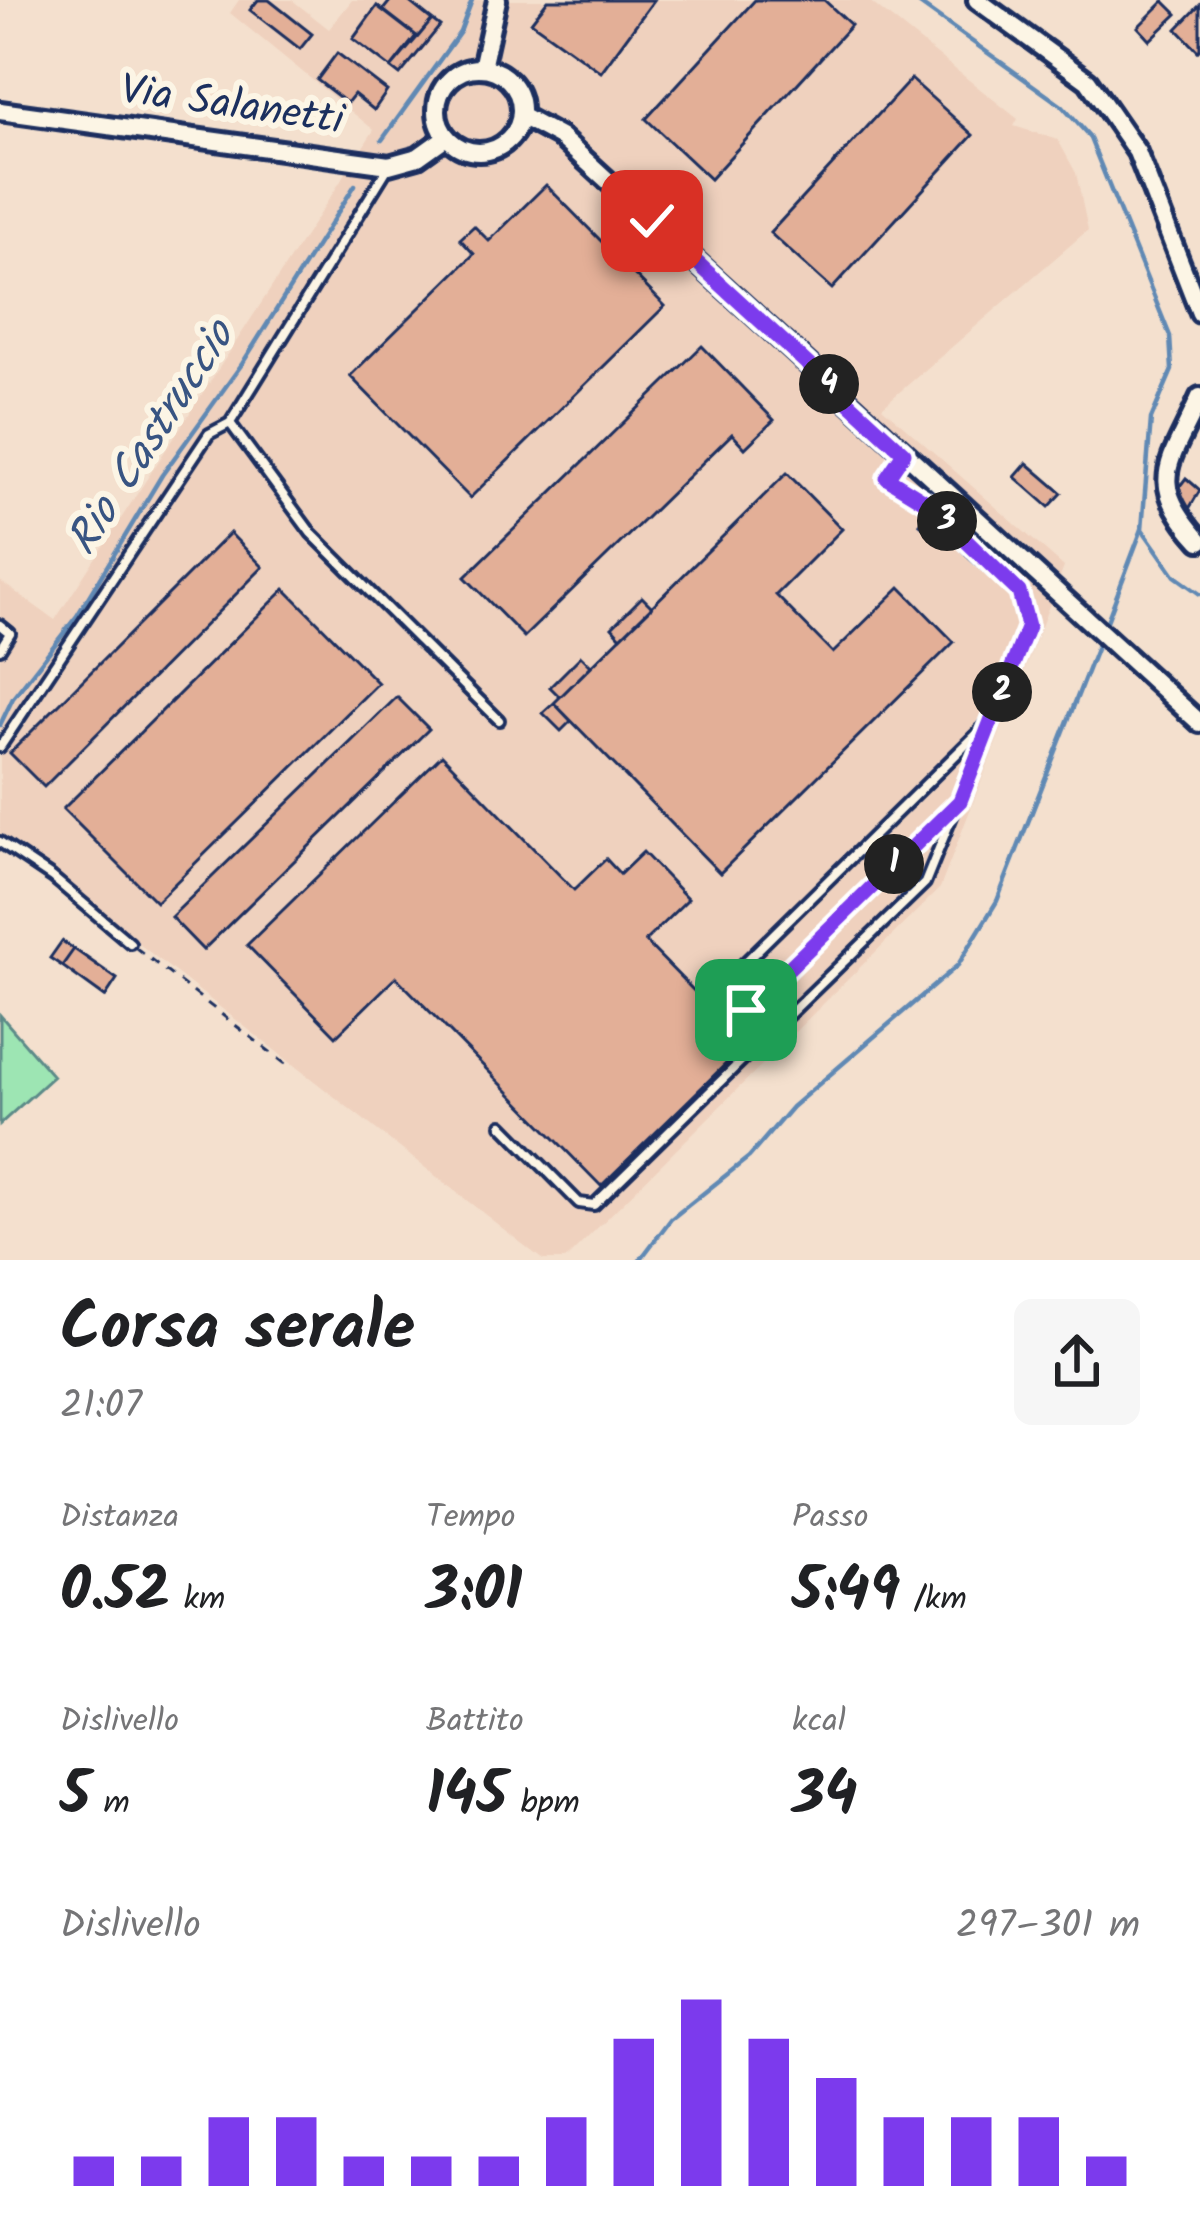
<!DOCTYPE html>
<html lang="it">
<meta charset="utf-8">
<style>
:root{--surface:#fff;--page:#f6f6f6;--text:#202124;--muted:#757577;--accent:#7c3aed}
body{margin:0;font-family:Kalam,sans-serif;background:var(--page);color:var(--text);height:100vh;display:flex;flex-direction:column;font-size:45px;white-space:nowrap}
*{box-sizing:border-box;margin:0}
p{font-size:39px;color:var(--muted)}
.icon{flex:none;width:66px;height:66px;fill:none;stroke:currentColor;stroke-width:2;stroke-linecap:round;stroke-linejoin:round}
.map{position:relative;height:1260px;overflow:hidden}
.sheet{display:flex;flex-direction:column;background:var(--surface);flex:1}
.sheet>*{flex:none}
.pin{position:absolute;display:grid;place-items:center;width:102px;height:102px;color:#fff;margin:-51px;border-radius:24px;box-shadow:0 6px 18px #0006}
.km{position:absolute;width:60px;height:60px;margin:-30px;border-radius:50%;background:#222;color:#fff;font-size:33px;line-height:60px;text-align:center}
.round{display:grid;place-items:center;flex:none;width:126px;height:126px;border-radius:18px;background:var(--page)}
.headline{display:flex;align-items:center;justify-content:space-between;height:204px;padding:0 60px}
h1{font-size:66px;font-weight:800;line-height:90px}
.stats{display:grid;grid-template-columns:repeat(3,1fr);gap:18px;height:204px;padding:12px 60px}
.stats div{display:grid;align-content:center}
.stats b{font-size:60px;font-weight:800}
.stats small{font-size:33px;font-weight:400}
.stats p{font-size:33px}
.chart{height:336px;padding:24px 60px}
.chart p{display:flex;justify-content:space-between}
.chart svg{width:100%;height:216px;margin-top:12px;stroke:var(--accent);stroke-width:6}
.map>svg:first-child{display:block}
.built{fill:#efd1be}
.green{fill:#9de5b3;stroke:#5c8a88;stroke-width:3}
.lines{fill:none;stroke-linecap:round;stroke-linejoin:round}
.stream{stroke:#6189b4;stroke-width:4.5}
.building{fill:#e3af97;stroke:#1b2f5e;stroke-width:3}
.service-casing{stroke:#1b2f5e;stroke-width:16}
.minor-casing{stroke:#1b2f5e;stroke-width:26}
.path{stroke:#1b2f5e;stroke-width:3;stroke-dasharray:9 9;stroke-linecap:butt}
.service{stroke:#fcf5e5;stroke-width:8}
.minor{stroke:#fcf5e5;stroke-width:16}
.route-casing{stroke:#fff;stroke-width:24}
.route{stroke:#7c3aed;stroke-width:15}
.labels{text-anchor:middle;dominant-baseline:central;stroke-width:12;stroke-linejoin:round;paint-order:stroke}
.street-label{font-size:42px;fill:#1b2f5e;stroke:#fcf5e5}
.water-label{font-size:45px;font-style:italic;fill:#385482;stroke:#fcf5e5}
</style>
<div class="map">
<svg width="1200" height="1260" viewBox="0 0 1200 1260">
<rect width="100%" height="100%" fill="#f4e0ce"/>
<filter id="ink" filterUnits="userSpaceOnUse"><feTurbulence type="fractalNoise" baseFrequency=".00833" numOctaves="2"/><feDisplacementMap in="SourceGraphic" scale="24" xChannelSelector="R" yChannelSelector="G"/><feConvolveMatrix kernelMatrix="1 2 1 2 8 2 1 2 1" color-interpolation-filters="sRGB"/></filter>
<g filter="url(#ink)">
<!-- built -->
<path class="built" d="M 239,0 L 292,0 L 329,29 L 352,0 L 868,0 L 1018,119 L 1014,126 L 1058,140 L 1076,173 L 1088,230 L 882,407 L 1064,567 L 940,888 L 565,1260 L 543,1260 L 0,835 L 0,581 L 55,620 L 374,130 L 230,13 Z"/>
<!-- green -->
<path class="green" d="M 0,1015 L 53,1076 L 0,1124 Z"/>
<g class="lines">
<!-- stream -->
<path class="stream" d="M 914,0 L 1062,106 L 1089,136 L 1170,336 L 1172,370 L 1151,419 L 1142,529 L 1175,576 L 1200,594
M 382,140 L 460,32 L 472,0
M 1104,629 L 1142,529
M 0,725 L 13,698 L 77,616 L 162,475 L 242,364 L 355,185
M 640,1260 L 671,1219 L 749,1157 L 792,1107 L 958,965 L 997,901 L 1100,639"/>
</g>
<!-- building -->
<path class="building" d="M 258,0 L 269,0 L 312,34 L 300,49 L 250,10 Z
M 391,0 L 407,0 L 432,20 L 418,37 L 383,10 Z
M 548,0 L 654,0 L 601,72 L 531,22 Z
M 755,0 L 824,0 L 851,25 L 710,179 L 646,119 Z
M 1164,1 L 1177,14 L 1150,40 L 1138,27 Z
M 1200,5 L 1200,49 L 1198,51 L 1177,29 Z
M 377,6 L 416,36 L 391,68 L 353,39 Z
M 432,20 L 440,26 L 400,75 L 391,68 Z
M 337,53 L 387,91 L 374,110 L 354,94 L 347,103 L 317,80 Z
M 911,79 L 973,135 L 832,289 L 770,233 Z
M 546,185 L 665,306 L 470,498 L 350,376 L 474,254 L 460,239 L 474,226 L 489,241 Z
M 702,346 L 774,420 L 745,448 L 732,434 L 524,637 L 465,577 Z
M 1027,463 L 1062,493 L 1049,507 L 1015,477 Z
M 787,473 L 842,529 L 776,595 L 833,653 L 900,587 L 954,642 L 720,873 L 554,703 Z
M 1186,478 L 1200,490 L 1186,514 L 1170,499 Z
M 929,514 L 945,528 L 937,538 L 920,524 Z
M 230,533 L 263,567 L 44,787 L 10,753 Z
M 285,589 L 378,683 L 156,902 L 63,809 Z
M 642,597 L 652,607 L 621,637 L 612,627 Z
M 581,656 L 591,666 L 560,697 L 550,687 Z
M 397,697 L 429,729 L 203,950 L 171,917 Z
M 554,703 L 571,721 L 561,731 L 543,713 Z
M 442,755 L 574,890 L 606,859 L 620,874 L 643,852 L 688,899 L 645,941 L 746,1044 L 601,1186 L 396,977 L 336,1036 L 247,945 Z
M 62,941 L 74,949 L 62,966 L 50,958 Z
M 74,949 L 117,979 L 105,997 L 62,966 Z"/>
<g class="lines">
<defs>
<path id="service" d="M 387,169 L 230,423 L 311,533 L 499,720
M 903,455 L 887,478 L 938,513 L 974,554 L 1019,592 L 1028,626 L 991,720 L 725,982 L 725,988 L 769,1034 L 925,883 L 991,720
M 0,625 L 10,633 L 0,649
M 0,747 L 209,434 L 230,423
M 0,842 L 52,877 L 130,943
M 746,1010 L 955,805
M 502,1125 L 579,1203 L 594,1205 L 769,1034"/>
<path id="minor" d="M 977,0 L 1088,81 L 1137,152 L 1200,313
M437 110a42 42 0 1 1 84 0a42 42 0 1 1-84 0Z
M 482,68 L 497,0
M 0,111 L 389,165 L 418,157 L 446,137
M 521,116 L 560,137 L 1200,723
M 1200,397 C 1171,464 1144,479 1200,541"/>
</defs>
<!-- service casing -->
<use href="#service" class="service-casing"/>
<!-- minor casing -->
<use href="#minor" class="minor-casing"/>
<!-- path -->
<path class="path" d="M 136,948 L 292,1069"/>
<!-- service -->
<use href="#service" class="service"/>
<!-- minor -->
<use href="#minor" class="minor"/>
</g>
</g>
<g class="lines" filter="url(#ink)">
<defs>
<path id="route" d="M 652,221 L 904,453 L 887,478 L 926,502 L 1019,592 L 1028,626 L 960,801 L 746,1010"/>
</defs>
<!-- route casing -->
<use href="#route" class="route-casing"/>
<!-- route -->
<use href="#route" class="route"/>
</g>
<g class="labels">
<!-- street labels -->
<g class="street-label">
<text transform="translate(232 106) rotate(8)">Via Salanetti</text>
</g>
<!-- water labels -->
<g class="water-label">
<text transform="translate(152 439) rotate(-57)">Rio Castruccio</text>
</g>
</g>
</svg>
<div class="pin" style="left:746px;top:1010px;background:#1e9e55"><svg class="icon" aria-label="arrive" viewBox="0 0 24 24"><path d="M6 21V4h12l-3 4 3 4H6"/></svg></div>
<div class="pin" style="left:652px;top:221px;background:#d93025"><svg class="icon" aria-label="check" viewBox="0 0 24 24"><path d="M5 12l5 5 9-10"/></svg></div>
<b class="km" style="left:894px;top:864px">1</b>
<b class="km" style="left:1002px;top:692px">2</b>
<b class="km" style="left:947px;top:521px">3</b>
<b class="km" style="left:829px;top:384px">4</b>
</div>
<section class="sheet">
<div class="headline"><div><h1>Corsa serale</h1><p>21:07</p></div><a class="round"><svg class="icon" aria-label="share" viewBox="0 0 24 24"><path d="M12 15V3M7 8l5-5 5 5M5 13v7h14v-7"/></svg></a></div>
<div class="stats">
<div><p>Distanza</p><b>0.52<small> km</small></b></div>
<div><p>Tempo</p><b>3:01</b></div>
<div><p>Passo</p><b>5:49<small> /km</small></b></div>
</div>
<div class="stats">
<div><p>Dislivello</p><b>5<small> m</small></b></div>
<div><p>Battito</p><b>145<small> bpm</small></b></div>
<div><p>kcal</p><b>34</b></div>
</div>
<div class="chart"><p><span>Dislivello</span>297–301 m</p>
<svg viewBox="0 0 160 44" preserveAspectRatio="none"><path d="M5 44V38M15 44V38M25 44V30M35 44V30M45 44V38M55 44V38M65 44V38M75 44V30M85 44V14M95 44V6M105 44V14M115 44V22M125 44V30M135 44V30M145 44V30M155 44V38"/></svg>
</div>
</section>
